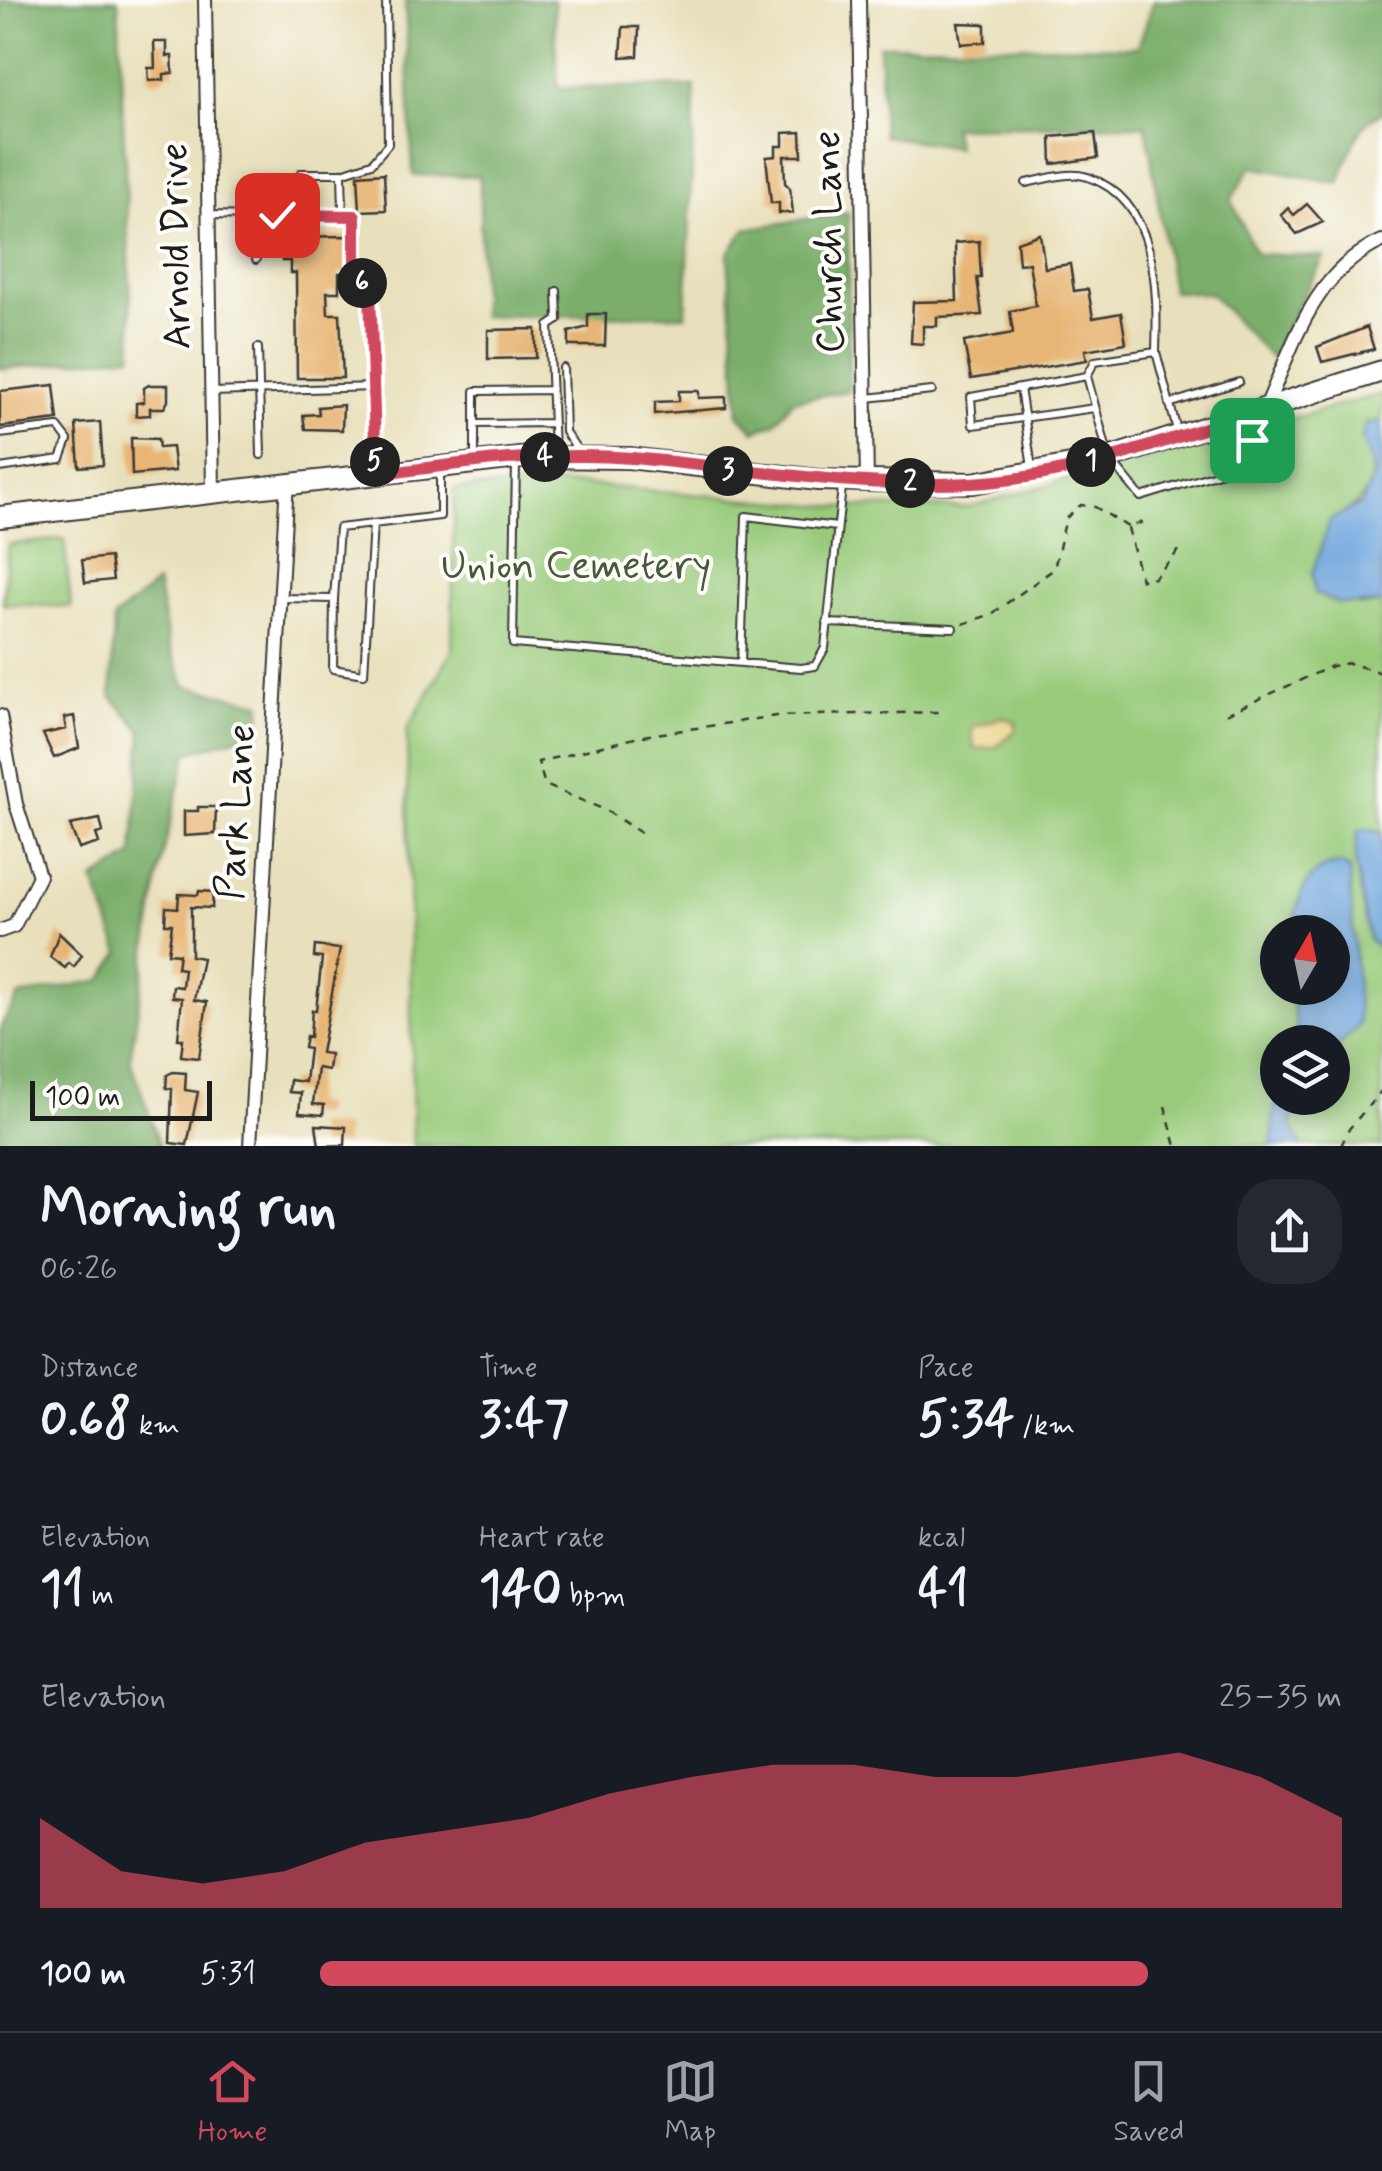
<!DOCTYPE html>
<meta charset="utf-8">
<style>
:root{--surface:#171b24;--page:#242831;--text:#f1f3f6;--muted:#9ea1a6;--line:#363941;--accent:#d1495b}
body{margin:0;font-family:Mynerve,sans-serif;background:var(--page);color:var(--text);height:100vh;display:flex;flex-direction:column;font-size:38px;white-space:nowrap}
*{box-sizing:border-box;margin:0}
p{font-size:32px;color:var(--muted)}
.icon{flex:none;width:55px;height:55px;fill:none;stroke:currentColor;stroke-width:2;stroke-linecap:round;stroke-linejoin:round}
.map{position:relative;height:1146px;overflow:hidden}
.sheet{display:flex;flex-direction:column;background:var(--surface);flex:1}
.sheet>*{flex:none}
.needle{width:65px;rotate:9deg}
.buttons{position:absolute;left:1260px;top:915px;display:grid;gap:20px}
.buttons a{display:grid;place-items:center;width:90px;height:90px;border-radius:50%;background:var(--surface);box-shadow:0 5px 25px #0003;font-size:50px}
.scale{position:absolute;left:30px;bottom:25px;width:182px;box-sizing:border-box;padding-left:10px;border:5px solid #1c1c1c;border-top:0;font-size:28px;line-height:35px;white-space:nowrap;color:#1c1c1c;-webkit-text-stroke:8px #fdfcf7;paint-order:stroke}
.pin{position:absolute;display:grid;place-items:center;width:85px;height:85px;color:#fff;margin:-42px;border-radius:20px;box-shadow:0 5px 15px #0006}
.km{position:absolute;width:50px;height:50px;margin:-25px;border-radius:50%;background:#222;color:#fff;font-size:28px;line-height:50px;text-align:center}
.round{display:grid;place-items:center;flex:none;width:105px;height:105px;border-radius:40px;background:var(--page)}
.overview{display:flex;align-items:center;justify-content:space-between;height:170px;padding:0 40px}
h1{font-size:55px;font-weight:700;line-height:75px}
.figures{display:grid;grid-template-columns:repeat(3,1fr);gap:15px;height:170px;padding:10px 40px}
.figures div{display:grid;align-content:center}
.figures b{font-size:50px;font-weight:700}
.figures small{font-size:28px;font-weight:400}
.figures p{font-size:28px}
.chart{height:280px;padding:20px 40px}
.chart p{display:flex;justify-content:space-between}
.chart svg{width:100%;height:180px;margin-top:10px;fill:var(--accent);opacity:.7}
ul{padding:0 40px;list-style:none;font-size:32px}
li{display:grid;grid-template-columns:160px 120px 1fr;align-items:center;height:75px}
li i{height:25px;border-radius:12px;background:var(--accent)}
.menu{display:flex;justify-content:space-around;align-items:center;height:140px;border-top:2px solid var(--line);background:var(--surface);font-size:28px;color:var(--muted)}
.menu a{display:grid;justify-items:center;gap:5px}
.menu .on{color:var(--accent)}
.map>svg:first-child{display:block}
.green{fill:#98ca7a;stroke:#5a734b;stroke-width:2.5;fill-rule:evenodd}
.forest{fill:#7aae6a;stroke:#4b6543;stroke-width:2.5}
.sand{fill:#eeda9e;stroke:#857b5d;stroke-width:2.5}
.water{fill:#70a6de;stroke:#46617d;stroke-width:2.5}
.building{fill:#e7b574}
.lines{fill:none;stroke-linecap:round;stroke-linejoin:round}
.lane-casing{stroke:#3b3934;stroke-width:10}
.street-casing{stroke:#3b3934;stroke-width:16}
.primary-casing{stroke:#3b3934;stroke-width:24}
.path{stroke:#3b3934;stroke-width:2.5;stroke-dasharray:8 8;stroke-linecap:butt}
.lane{stroke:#fff;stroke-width:6}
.street{stroke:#fff;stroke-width:12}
.primary{stroke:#fff;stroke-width:20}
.route-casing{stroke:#fff;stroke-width:20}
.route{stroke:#d1495b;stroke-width:12}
.labels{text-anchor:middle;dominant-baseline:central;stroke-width:8;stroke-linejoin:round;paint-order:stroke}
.street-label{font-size:40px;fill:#1c1c1c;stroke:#fdfcf7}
.park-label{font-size:40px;fill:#47593d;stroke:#fdfcf7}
</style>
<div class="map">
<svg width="1382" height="1146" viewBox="0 0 1382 1146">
<rect width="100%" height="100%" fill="#fdfcf7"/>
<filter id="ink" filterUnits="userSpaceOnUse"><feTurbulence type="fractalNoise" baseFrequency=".01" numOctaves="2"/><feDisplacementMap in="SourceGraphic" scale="20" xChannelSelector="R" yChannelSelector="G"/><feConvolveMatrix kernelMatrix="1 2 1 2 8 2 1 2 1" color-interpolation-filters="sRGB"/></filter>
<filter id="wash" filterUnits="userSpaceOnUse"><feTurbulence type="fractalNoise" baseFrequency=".0048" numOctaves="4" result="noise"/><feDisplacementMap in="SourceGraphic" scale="40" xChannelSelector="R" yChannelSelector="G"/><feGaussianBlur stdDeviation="2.25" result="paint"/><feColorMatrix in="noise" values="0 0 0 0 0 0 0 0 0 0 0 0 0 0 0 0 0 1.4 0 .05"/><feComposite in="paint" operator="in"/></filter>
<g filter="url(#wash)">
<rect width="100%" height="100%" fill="#e8e0bc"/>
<!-- green -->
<path class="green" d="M 1382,394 L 1382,421 L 1366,424 C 1376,477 1380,493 1330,521 L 1359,606 L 1382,604 L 1382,1146 L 413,1146 L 407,730 L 452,651 L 454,489 L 576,484 L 841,507 L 968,507 ZM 1278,932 L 1332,932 L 1332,988 L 1278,988 ZM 1278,1042 L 1332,1042 L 1332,1098 L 1278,1098 Z
M 64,539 L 71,607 L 3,604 L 8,545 Z"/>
<!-- forest -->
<path class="forest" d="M 0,0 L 118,0 L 133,355 L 0,369 Z
M 405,0 L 554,0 L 558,88 L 695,86 L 686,315 L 481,316 L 480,176 L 413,175 Z
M 1154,0 L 1382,0 L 1382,113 C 1358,120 1346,162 1339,183 L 1251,167 L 1231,200 L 1256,254 L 1324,257 L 1271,358 L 1211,294 L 1172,291 L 1146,125 L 952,127 L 957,147 L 883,136 L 879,45 L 1138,47 Z
M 848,212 L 849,391 L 793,400 L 775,423 L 755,431 L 739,414 L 728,254 L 746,229 Z
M 157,583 L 169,646 L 185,686 L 261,703 L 261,730 L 187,753 L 160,867 L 130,1059 L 160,1146 L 0,1146 L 0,1027 L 19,996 L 102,980 L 120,953 L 94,880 L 133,855 L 142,731 L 111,696 L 114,618 Z"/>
<!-- sand -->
<path class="sand" d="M 1002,717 L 1016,722 L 1015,731 L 996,747 L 975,749 L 971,728 Z"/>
<!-- water -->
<path class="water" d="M 1382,422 L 1382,604 L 1339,604 L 1315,594 L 1312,574 L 1330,520 L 1362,503 L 1375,472 L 1362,438 L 1366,424 Z
M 1370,829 L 1382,834 L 1382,949 L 1369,940 L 1355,861 L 1358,831 Z
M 1339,864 L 1349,868 L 1359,1025 L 1333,1052 L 1332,1042 L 1299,1042 L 1290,988 L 1332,988 L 1332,932 L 1293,932 C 1297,903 1303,867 1339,864 Z
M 1280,1098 L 1300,1098 L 1291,1125 L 1302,1146 L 1272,1146 L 1274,1111 Z"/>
<g id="blocks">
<!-- building -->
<path class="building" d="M 958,23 L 985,24 L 985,42 L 961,44 Z
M 623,27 L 639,27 L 638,56 L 621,57 Z
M 154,42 L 167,42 L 167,56 L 172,56 L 173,73 L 164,74 L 164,80 L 149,81 L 148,68 L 155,68 Z
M 801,132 L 802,156 L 784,156 L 785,183 L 790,188 L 793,213 L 779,213 L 779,203 L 771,203 L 766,157 L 776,156 L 776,146 L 783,146 L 783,133 Z
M 1095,133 L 1098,158 L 1052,164 L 1051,137 Z
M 384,173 L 386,210 L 360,211 L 358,175 Z
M 1307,204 L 1323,222 L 1297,234 L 1281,215 L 1288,208 L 1294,215 Z
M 1040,234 L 1045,268 L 1070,264 L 1074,291 L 1088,289 L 1093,318 L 1121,313 L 1126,343 L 1085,350 L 1087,360 L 971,379 L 964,342 L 1013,333 L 1010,311 L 1036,306 L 1029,263 L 1019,264 L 1017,242 Z
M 347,236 L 348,273 L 339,273 L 339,292 L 327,292 L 328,314 L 340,314 L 343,378 L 297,378 L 296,273 L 290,273 L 290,261 L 282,261 L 282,250 L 291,250 L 291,237 Z
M 979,241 L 981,278 L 977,278 L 982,315 L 937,317 L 937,326 L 923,326 L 923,344 L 911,343 L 913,302 L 957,301 L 955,243 Z
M 588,314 L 606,314 L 605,346 L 569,346 L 569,332 L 588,327 Z
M 1367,327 L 1374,349 L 1322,362 L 1317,347 Z
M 536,329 L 536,358 L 488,359 L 488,330 Z
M 54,385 L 58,420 L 0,427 L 0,391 Z
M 149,385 L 168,385 L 168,401 L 164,408 L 150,408 L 150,415 L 136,416 L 136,403 L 144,402 L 144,388 Z
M 679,391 L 699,391 L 699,398 L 726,397 L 726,408 L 655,414 L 655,402 L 679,401 Z
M 343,405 L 342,430 L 305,429 L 303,415 L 319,414 L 318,407 Z
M 100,422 L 103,465 L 79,467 L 76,424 Z
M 131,438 L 158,439 L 159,448 L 172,447 L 175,471 L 132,475 Z
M 110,557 L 113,580 L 85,583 L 82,560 Z
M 74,716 L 79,748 L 54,758 L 43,734 L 66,729 L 64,718 Z
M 198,807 L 216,807 L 215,834 L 184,836 L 184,811 L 198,811 Z
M 100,819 L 103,832 L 96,834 L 99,843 L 79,849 L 70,825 Z
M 199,891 L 213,892 L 212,908 L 191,907 L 191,956 L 202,958 L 194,1000 L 207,1002 L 199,1058 L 181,1056 L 183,1039 L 178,1039 L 182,998 L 172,997 L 173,986 L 182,987 L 184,969 L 177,968 L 179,954 L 168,953 L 172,924 L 165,924 L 166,907 L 178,908 L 179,894 L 198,895 Z
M 59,933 L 82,955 L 74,967 L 69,963 L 65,968 L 50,957 Z
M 315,946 L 340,949 L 321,1053 L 330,1054 L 328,1070 L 317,1068 L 313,1104 L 324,1105 L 323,1115 L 299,1113 L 301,1093 L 289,1092 L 290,1080 L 305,1082 L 309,1049 L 304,1048 L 306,1036 L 310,1037 L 312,1010 L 316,1010 L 322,958 L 314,957 Z
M 173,1072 L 186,1073 L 185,1090 L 198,1092 L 187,1145 L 170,1143 L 172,1089 L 166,1088 L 167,1075 Z
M 316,1125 L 346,1127 L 345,1145 L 319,1146 Z"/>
</g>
</g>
<g filter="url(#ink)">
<use href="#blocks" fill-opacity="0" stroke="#3b3934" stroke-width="2.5"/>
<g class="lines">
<defs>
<path id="lane" d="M 301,173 L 342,173 L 343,213
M 342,173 L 372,163 L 388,144 L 386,0
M 1026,183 C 1045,179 1069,171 1088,177 C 1158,201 1158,290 1156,352
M 210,215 L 256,216 L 256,260
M 256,216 L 355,216 L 355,276 L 370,289 L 375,473
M 258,348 L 261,455
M 563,368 L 565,432 L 579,452
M 1087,376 L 1095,361 L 1156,352 L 1178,434
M 1020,388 L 971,397 L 973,425 L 1095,408
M 212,392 L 373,387
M 867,398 L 932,391
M 1169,404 L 1239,382
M 475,424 L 550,423
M 0,434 L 58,427 L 68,440 L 61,459 L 0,468
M 554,451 L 549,326 L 558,320 L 557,291
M 475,457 L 475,391 L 550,390
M 516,462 L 513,644 L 801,668 L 815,666 L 825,648 L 842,487
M 1032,468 L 1020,388 L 1087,376 L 1109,458 L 1141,497 L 1245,465 L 1254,450 L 1243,417
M 282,598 L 334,599 L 339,528 L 440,516 L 440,473
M 334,599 L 333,669 L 364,674 L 373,524
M 827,623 L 953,628
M 741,663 L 746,516 L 837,527"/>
<path id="street" d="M 205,0 L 213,491
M 859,0 L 867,482
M 1265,409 C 1294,344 1313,272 1382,241
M 0,716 L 16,804 L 39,876 L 14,926 L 0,931
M 250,1146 L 287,481"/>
<path id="primary" d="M 0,517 L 528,457 L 629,458 L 818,480 L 973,483 L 1109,458 L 1382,371"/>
</defs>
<!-- lane casing -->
<use href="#lane" class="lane-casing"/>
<!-- street casing -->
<use href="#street" class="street-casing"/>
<!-- primary casing -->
<use href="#primary" class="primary-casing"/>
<!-- path -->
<path class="path" d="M 1128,528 L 1141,580 L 1154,578 L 1183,546
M 963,624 L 992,614 L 1054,569 L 1066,518 L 1081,505 L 1095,507 L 1128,527 L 1147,521
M 1226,714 L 1332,666 L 1349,663 L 1382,673
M 641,833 L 605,810 L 545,785 L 538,762 L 643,736 L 776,716 L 938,712
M 1165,1106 L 1176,1146
M 1341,1146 L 1349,1129 L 1382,1090"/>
<!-- lane -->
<use href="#lane" class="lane"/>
<!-- street -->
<use href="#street" class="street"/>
<!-- primary -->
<use href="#primary" class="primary"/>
</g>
</g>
<g class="lines" filter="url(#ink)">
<defs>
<path id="route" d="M 277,215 L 355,216 L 355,276 L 370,289 L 376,475 C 460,463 547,451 632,458 C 745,468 857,489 971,483 C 1063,479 1155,444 1242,416 L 1252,440"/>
</defs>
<!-- route casing -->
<use href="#route" class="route-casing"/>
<!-- route -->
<use href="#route" class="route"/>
</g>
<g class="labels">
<!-- street labels -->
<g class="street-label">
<text transform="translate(830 242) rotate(-91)">Church Lane</text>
<text transform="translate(177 246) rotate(-91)">Arnold Drive</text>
<text transform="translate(237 812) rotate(-86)">Park Lane</text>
</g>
<!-- park labels -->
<g class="park-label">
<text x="576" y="567">Union Cemetery</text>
</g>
</g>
</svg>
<div class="buttons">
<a><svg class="needle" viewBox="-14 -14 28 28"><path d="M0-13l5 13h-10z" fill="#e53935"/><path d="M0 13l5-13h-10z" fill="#9ea1a6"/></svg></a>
<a><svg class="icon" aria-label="layers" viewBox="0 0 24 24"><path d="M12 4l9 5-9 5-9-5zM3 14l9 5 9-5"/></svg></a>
</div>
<div class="scale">100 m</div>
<div class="pin" style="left:1252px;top:440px;background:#1e9e55"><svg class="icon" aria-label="arrive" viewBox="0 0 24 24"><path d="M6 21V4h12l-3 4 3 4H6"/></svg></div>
<div class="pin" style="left:277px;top:215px;background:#d93025"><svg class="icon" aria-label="check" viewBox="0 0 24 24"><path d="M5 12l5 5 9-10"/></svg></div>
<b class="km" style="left:1091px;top:462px">1</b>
<b class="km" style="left:910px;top:483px">2</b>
<b class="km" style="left:728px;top:471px">3</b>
<b class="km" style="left:545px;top:457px">4</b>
<b class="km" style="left:375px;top:462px">5</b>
<b class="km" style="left:362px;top:283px">6</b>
</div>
<section class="sheet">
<div class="overview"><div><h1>Morning run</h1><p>06:26</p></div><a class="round"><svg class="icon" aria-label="share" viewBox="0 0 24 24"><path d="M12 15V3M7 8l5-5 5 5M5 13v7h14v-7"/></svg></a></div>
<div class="figures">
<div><p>Distance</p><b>0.68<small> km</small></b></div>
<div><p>Time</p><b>3:47</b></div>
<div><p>Pace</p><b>5:34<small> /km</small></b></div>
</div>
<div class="figures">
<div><p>Elevation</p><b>11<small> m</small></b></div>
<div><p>Heart rate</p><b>140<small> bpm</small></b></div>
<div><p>kcal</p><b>41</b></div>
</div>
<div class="chart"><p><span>Elevation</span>25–35 m</p>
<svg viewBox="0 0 160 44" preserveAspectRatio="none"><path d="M0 44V22L10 35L20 38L30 35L40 28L50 25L60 22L70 16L80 12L90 9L100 9L110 12L120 12L130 9L140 6L150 12L160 22V44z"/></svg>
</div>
<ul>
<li><b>100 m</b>5:31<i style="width:81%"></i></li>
</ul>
</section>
<nav class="menu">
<a class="on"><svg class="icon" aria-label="home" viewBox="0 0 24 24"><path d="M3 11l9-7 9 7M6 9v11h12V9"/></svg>Home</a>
<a><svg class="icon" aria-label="map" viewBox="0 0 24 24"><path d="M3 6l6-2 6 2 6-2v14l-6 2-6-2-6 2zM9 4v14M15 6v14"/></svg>Map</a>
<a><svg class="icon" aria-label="saved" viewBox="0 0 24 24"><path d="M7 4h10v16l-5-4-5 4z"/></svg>Saved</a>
</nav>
